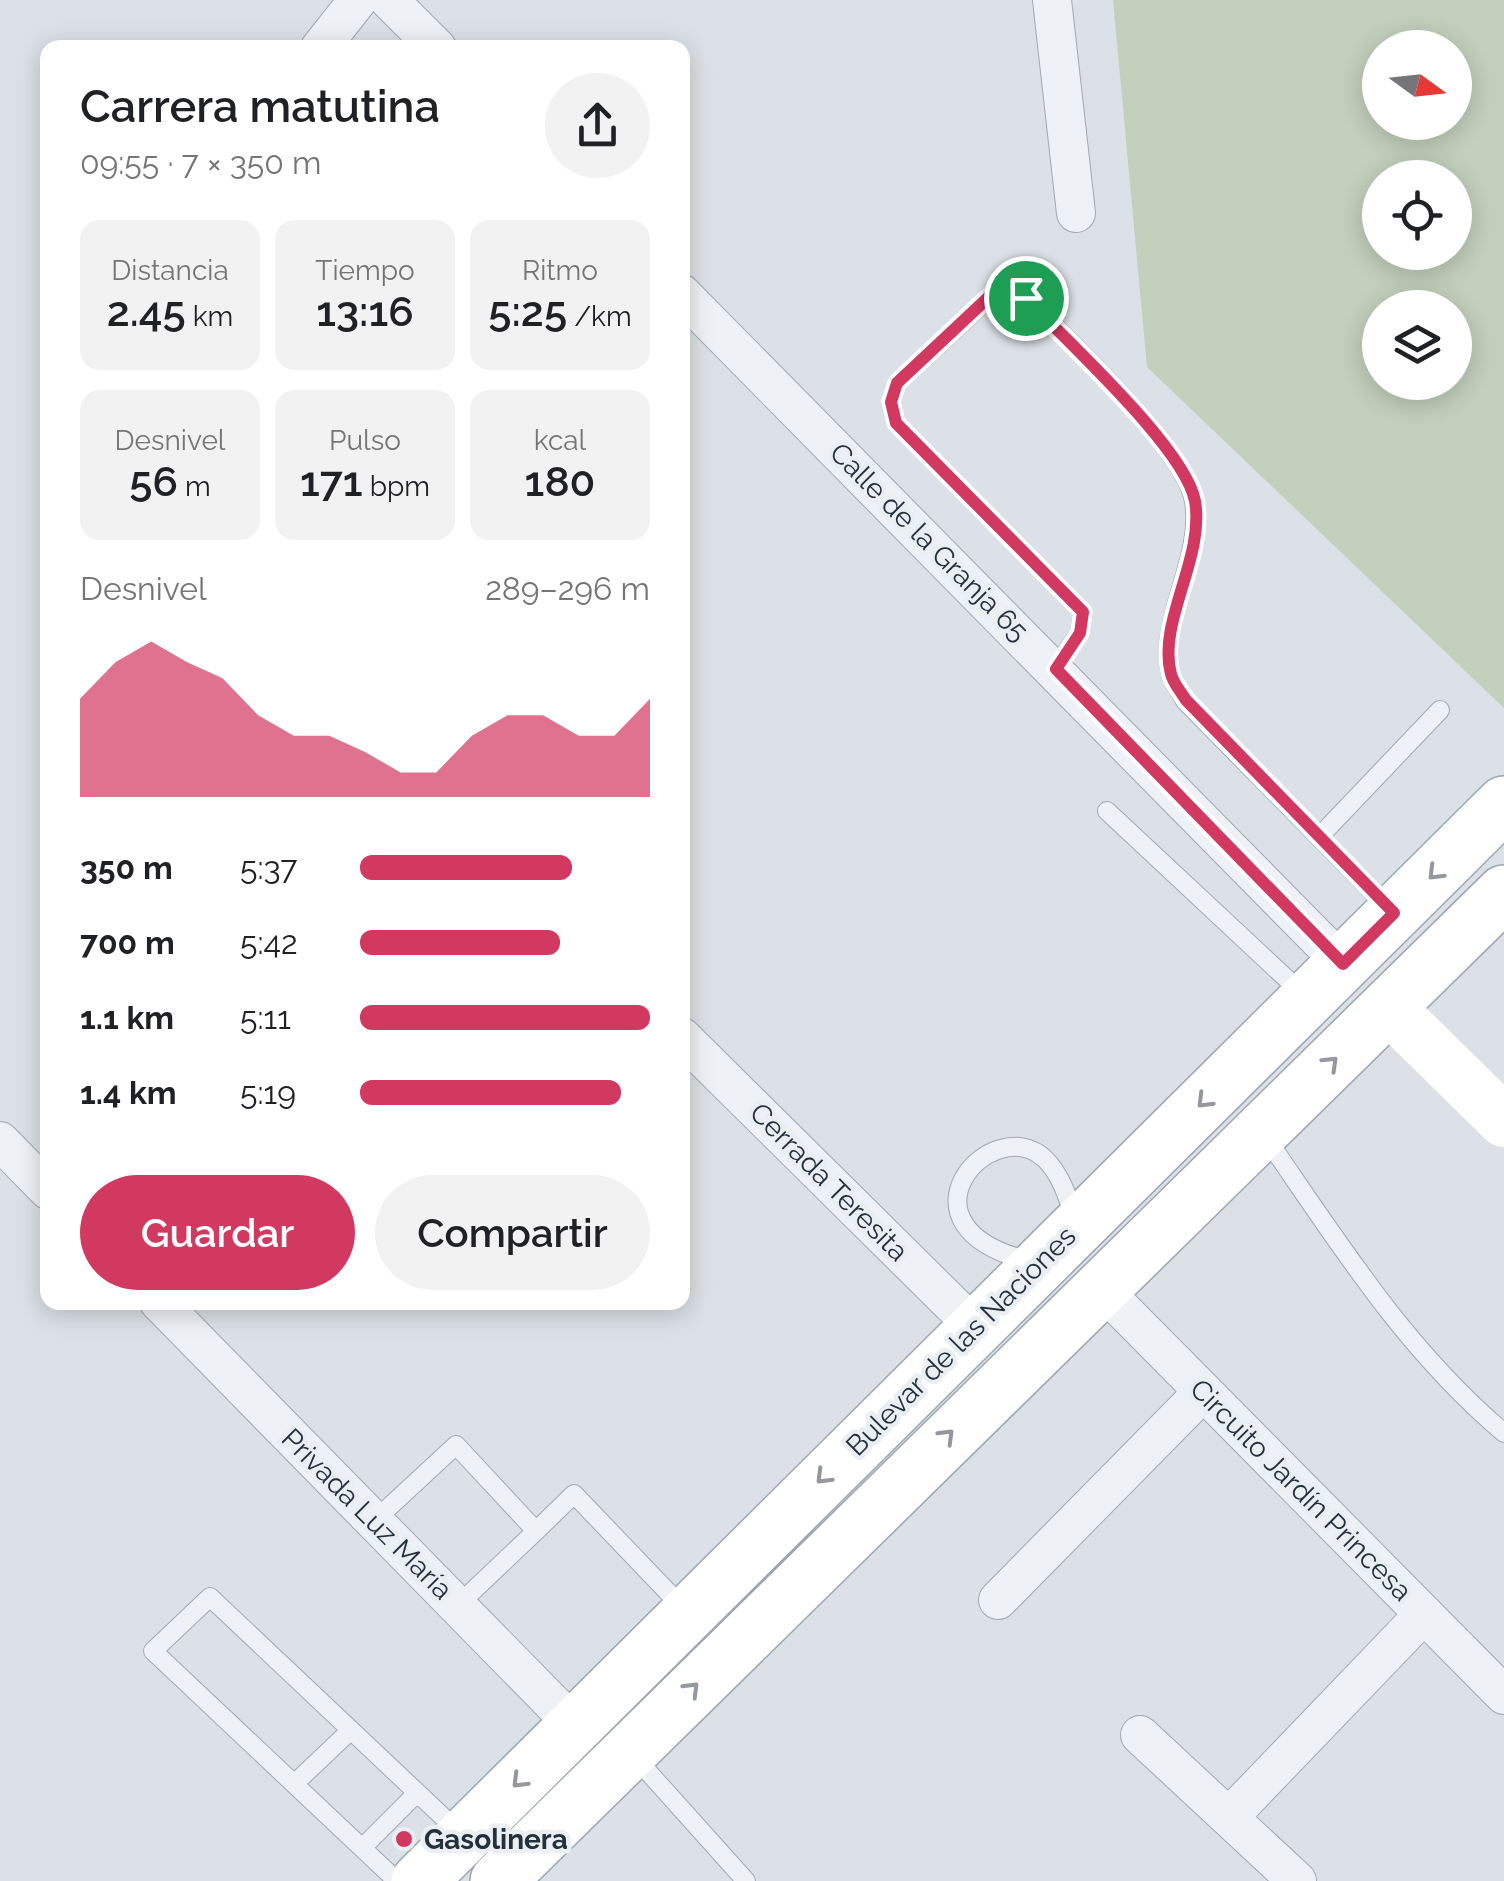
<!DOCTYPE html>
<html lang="es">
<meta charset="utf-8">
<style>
:root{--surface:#fff;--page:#f2f2f2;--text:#202124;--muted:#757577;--accent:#d23960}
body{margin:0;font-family:Raleway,sans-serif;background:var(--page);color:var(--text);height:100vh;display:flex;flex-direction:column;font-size:38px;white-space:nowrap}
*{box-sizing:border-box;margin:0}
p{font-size:32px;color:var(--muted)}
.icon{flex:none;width:55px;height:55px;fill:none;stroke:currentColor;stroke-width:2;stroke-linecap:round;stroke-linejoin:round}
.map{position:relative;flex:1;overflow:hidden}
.details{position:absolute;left:40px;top:40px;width:650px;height:1270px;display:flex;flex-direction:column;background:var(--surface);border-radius:20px;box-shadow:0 5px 25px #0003}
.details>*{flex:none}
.needle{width:65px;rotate:105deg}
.controls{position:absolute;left:1362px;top:30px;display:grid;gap:20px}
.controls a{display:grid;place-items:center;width:110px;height:110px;border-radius:50%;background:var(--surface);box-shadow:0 5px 25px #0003;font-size:50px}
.pin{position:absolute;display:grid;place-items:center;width:85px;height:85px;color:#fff;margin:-42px;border:5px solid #fff;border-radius:50%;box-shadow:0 2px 10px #0007}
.round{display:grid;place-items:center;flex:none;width:105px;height:105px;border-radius:52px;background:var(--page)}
.headline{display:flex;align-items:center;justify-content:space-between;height:170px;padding:0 40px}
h1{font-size:45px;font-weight:600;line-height:75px}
.metrics{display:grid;grid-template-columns:repeat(3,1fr);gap:15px;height:170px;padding:10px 40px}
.metrics div{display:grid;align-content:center;border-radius:20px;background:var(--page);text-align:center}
.metrics b{font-size:42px;font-weight:600}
.metrics small{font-size:28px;font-weight:400}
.metrics p{font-size:28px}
.chart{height:280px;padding:20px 40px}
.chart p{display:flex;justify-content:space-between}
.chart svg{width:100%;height:180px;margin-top:10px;fill:var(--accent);opacity:.7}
.primary-button{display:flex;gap:20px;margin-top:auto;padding:20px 40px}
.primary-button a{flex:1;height:115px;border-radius:60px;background:var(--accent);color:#fff;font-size:40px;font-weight:600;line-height:115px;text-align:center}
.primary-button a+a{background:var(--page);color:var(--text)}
ul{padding:0 40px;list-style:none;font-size:32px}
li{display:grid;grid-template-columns:160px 120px 1fr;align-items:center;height:75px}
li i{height:25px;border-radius:12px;background:var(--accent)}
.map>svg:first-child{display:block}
.green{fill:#c3d0bc;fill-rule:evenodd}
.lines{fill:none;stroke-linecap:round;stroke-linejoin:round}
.service-casing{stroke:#a1a8b0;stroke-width:20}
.minor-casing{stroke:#a1a8b0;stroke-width:40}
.primary-casing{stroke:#9aa6b2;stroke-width:58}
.service{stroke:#eef1f5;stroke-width:18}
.minor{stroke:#eef1f5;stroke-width:38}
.secondary{stroke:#fff;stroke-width:52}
.primary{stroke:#fff;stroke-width:55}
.oneway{stroke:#92989e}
.route-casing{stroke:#fff;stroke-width:20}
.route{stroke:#d23960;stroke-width:12}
.poi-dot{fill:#d23960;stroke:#eaeff4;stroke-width:4}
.labels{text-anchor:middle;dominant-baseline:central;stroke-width:9;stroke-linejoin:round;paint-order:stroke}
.street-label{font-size:28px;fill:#25303d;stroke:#eaeff4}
.poi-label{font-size:28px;font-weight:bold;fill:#25303d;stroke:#eaeff4;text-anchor:start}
</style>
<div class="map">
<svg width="1504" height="1881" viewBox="0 0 1504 1881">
<rect width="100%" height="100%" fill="#dbe1e6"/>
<!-- green -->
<path class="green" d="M 1113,0 L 1504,0 L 1504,708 L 1147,367 ZM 1380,48 L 1455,48 L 1455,122 L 1380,122 ZM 1380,178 L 1455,178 L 1455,252 L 1380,252 ZM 1380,308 L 1455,308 L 1455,382 L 1380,382 Z"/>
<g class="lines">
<defs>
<path id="service" d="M 1055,669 L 1080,633 L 1083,612 L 896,423 L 891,403 L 897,383 L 993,294 L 1010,290 L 1026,297 C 1067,342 1185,447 1194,501 C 1204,558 1157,622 1171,674 C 1173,683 1181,692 1185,701 L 1390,909
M 1107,811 L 1304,995
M 1319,837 L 1440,710
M 1264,1135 C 1339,1243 1403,1347 1504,1433
M 1030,1261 C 886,1227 992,1109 1045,1159 C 1062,1176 1068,1199 1076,1221
M 374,1521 L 456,1445 L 536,1531 L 574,1494 L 686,1611
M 457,1606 L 536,1531
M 633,1755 L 746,1881
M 294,1784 L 351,1730
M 362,1848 L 417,1793
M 397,1881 L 153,1651 L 210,1597 L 460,1833"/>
<path id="minor" d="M 389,0 L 437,48
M 1052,0 L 1076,213
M 320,48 L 358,0
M 682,294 L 1343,964
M 682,1037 L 975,1327
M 0,1141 L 48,1190
M 1099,1286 L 1504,1695
M 159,1302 L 574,1725
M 998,1600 L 1203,1392
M 1140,1735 L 1297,1881
M 1230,1816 L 1424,1614"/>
<path id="primary" d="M 419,1881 L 1504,804
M 498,1881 L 1504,893"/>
</defs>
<!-- service casing -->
<use href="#service" class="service-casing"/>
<!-- minor casing -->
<use href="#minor" class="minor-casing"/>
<!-- primary casing -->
<use href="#primary" class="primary-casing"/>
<!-- service -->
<use href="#service" class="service"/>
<!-- minor -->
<use href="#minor" class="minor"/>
<!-- secondary -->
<path class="secondary" d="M 1388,1007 L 1504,1121"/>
<!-- primary -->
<use href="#primary" class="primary"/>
</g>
<!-- one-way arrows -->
<defs><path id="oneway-chevron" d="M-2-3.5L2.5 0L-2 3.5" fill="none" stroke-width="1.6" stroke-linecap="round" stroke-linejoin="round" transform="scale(2.5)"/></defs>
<g class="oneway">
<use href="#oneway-chevron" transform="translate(1435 873) rotate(135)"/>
<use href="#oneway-chevron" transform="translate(1331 1063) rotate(-44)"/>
<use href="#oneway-chevron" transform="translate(1204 1101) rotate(135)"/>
<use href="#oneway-chevron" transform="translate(947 1436) rotate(-45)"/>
<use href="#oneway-chevron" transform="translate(823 1477) rotate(135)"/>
<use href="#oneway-chevron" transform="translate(692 1689) rotate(-45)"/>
<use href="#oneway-chevron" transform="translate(519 1781) rotate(135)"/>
</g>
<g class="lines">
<defs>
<path id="route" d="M 1010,290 L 1026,298 C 1067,342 1185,448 1195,501 C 1205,558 1157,622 1171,674 C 1173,683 1181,692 1186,700 L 1394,913 L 1343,964 L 1056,669 L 1080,633 L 1083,612 L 896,423 L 891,402 L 897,383 L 992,294 Z"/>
</defs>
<!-- route casing -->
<use href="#route" class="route-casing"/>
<!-- route -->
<use href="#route" class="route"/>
</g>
<!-- markers -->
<circle class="poi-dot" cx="404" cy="1839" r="10"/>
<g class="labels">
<!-- street labels -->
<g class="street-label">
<text transform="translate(929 542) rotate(45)">Calle de la Granja 65</text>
<text transform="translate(829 1182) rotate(45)">Cerrada Teresita</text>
<text transform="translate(961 1341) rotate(-45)">Bulevar de las Naciones</text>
<text transform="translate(1301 1490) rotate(45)">Circuito Jardín Princesa</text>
<text transform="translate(367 1514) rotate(45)">Privada Luz María</text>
</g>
<!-- poi labels -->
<g class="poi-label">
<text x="424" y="1839">Gasolinera</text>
</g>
</g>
</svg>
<div class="controls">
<a><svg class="needle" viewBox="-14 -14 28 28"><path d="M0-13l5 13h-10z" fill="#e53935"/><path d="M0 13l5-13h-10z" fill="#757577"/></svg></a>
<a><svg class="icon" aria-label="locate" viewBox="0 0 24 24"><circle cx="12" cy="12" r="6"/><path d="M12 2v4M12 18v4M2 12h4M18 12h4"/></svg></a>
<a><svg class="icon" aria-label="layers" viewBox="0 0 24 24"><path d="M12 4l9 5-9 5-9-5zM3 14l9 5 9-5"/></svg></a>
</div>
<div class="pin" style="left:1026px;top:298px;background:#1e9e55"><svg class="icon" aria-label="arrive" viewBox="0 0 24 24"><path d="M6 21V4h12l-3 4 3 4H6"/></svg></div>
<section class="details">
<div class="headline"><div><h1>Carrera matutina</h1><p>09:55 · 7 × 350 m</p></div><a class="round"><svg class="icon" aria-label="share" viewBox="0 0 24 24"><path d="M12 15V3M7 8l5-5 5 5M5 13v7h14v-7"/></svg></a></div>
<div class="metrics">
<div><p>Distancia</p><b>2.45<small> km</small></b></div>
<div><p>Tiempo</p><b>13:16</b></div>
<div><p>Ritmo</p><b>5:25<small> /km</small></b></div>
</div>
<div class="metrics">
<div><p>Desnivel</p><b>56<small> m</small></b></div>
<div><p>Pulso</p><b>171<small> bpm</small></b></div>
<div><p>kcal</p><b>180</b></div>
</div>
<div class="chart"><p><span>Desnivel</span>289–296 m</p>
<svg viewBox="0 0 160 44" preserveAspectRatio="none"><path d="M0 44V20L10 11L20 6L30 11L40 15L50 24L60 29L70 29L80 33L90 38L100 38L110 29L120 24L130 24L140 29L150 29L160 20V44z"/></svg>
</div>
<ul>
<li><b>350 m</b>5:37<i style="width:73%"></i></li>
<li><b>700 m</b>5:42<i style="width:69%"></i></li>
<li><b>1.1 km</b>5:11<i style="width:100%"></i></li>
<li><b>1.4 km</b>5:19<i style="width:90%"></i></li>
</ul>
<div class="primary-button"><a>Guardar</a><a>Compartir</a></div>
</section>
</div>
